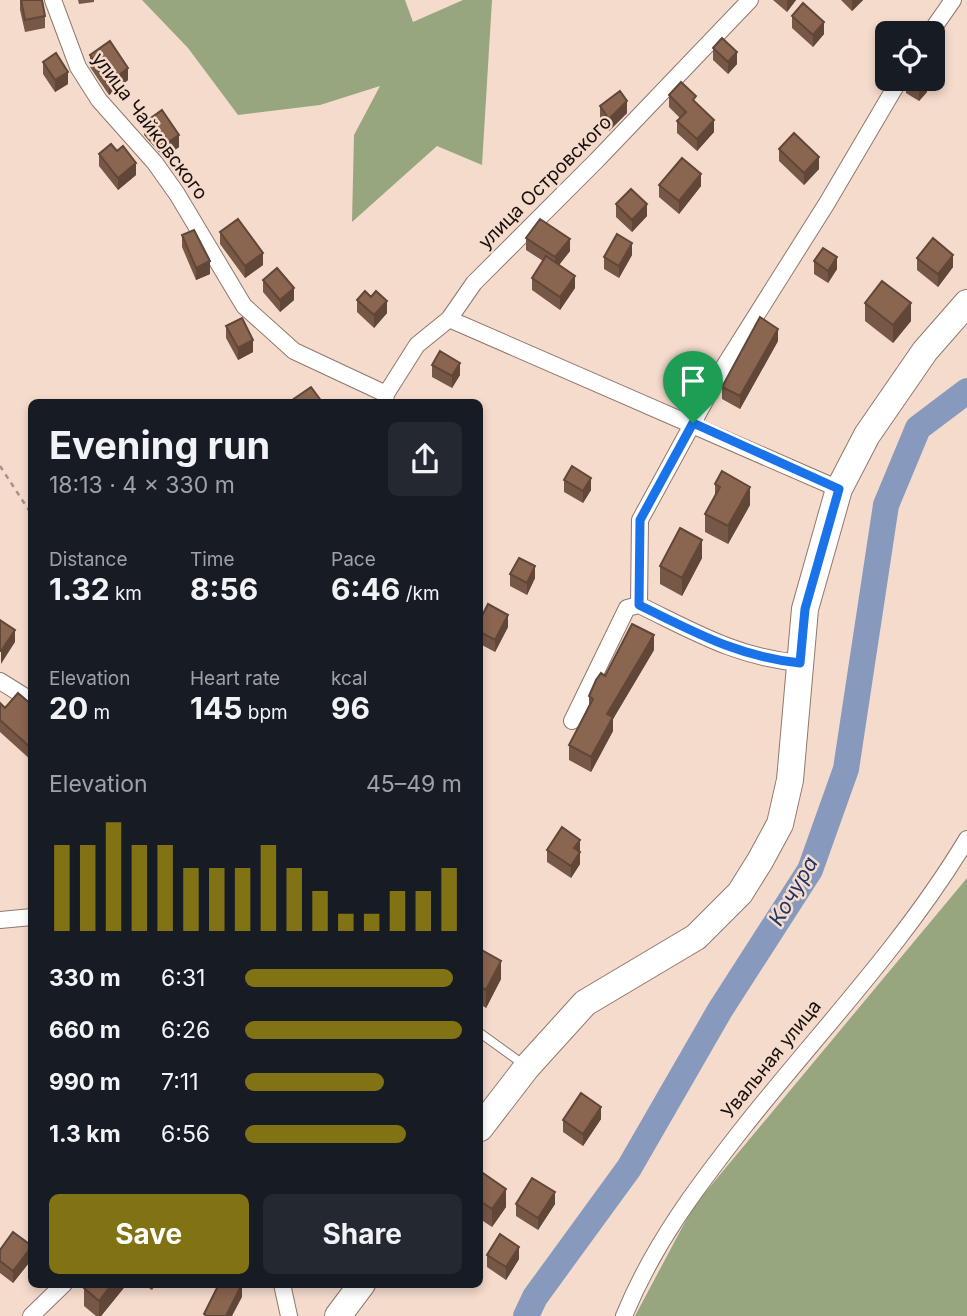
<!DOCTYPE html>
<meta charset="utf-8">
<style>
:root{--surface:#171b24;--page:#242831;--text:#f1f3f6;--muted:#9ea1a6;--accent:#817314}
body{margin:0;font-family:Inter,sans-serif;background:var(--page);color:var(--text);height:100vh;display:flex;flex-direction:column;font-size:26px;white-space:nowrap}
*{box-sizing:border-box;margin:0}
p{font-size:23px;color:var(--muted)}
.icon{flex:none;width:38px;height:38px;fill:none;stroke:currentColor;stroke-width:2;stroke-linecap:round;stroke-linejoin:round}
.map{position:relative;flex:1;overflow:hidden}
.sheet{position:absolute;left:28px;top:399px;width:455px;height:889px;display:flex;flex-direction:column;background:var(--surface);border-radius:10px;box-shadow:0 4px 10px #0003}
.sheet>*{flex:none}
.controls{position:absolute;left:875px;top:21px;display:grid;gap:14px}
.controls a{display:grid;place-items:center;width:70px;height:70px;border-radius:10px;background:var(--surface);box-shadow:0 4px 10px #0003;font-size:35px}
.pin{position:absolute;display:grid;place-items:center;width:60px;height:60px;color:#fff;margin:-72px -30px;border-radius:50% 50% 50% 0;rotate:-45deg;box-shadow:0 0 7px #0007}
.pin .icon{rotate:45deg}
.round{display:grid;place-items:center;flex:none;width:74px;height:74px;border-radius:10px;background:var(--page)}
.headline{display:flex;align-items:center;justify-content:space-between;height:119px;padding:0 21px}
h1{font-size:38px;font-weight:700;line-height:52px}
.figures{display:grid;grid-template-columns:repeat(3,1fr);gap:10px;height:119px;padding:7px 21px}
.figures div{display:grid;align-content:center}
.figures b{font-size:30px;font-weight:700}
.figures small{font-size:19px;font-weight:400}
.figures p{font-size:19px}
.chart{height:196px;padding:14px 21px}
.chart p{display:flex;justify-content:space-between}
.chart svg{width:100%;height:126px;margin-top:7px;stroke:var(--accent);stroke-width:6}
.action{display:flex;gap:14px;margin-top:auto;padding:14px 21px}
.action a{flex:1;height:80px;border-radius:10px;background:var(--accent);color:#fff;font-size:28px;font-weight:700;line-height:80px;text-align:center}
.action a+a{background:var(--page);color:var(--text)}
ul{padding:0 21px;list-style:none;font-size:23px}
li{display:grid;grid-template-columns:112px 84px 1fr;align-items:center;height:52px}
li i{height:18px;border-radius:9px;background:var(--accent)}
.map>svg:first-child{display:block}
.forest{fill:#97a67e}
.lines{fill:none;stroke-linecap:round;stroke-linejoin:round}
.river{stroke:#879abe;stroke-width:26}
.service-casing{stroke:#90786b;stroke-width:10}
.minor-casing{stroke:#90786b;stroke-width:18}
.primary-casing{stroke:#90786b;stroke-width:28}
.path{stroke:#a59186;stroke-width:2.5;stroke-dasharray:5 5;stroke-linecap:butt}
.service{stroke:#fff;stroke-width:8}
.minor{stroke:#fff;stroke-width:16}
.primary{stroke:#fff;stroke-width:26}
.wall{fill:#775745}
.shaded-wall{fill:#614738}
.building{fill:#8a6550;stroke:#614738;stroke-width:2}
.route-casing{stroke:#fff;stroke-width:14}
.route{stroke:#1a73e8;stroke-width:9}
.labels{text-anchor:middle;dominant-baseline:central;stroke-width:5;stroke-linejoin:round;paint-order:stroke}
.street-label{font-size:19px;fill:#19100b;stroke:#f5dbcc}
.water-label{font-size:21px;font-style:italic;fill:#1f3665;stroke:#f5dbcc}
</style>
<div class="map">
<svg width="967" height="1316" viewBox="0 0 967 1316">
<rect width="100%" height="100%" fill="#f5dbcc"/>
<!-- forest -->
<path class="forest" d="M 142,0 L 405,0 L 413,22 L 463,0 L 492,0 L 482,165 L 437,146 L 352,222 L 354,135 L 380,86 L 320,105 L 238,115 L 188,48 Z
M 967,878 L 967,1316 L 635,1316 L 693,1207 Z"/>
<g class="lines">
<!-- river -->
<path class="river" d="M 526,1316 L 535,1297 L 629,1168 L 720,1010 L 810,870 L 846,769 L 886,505 L 918,428 L 967,391"/>
<defs>
<path id="service" d="M 480,1033 L 523,1064"/>
<path id="minor" d="M 53,0 L 78,67 L 99,100 L 155,163 L 177,194 L 244,306 L 294,351 L 386,394
M 930,33 L 953,0
M 449,319 L 839,489
M 385,402 L 386,394 L 417,345 L 449,319 L 474,283 L 597,160 L 750,0
M 639,605 L 640,520 L 723,368 L 827,203 L 900,79
M 0,681 L 32,701
M 572,721 L 627,608 L 639,605 C 695,632 736,657 800,663
M 0,920 L 32,917
M 282,1284 L 289,1316
M 31,1316 L 64,1284
M 624,1316 C 653,1245 696,1188 743,1128 C 818,1033 904,944 967,839"/>
<path id="primary" d="M 480,1128 L 527,1067 L 585,1003 L 696,937 L 740,893 L 760,861 L 780,824 L 790,780 L 805,609 L 839,489 L 867,435 L 925,351 L 967,303
M 338,1316 L 362,1284"/>
</defs>
<!-- service casing -->
<use href="#service" class="service-casing"/>
<!-- minor casing -->
<use href="#minor" class="minor-casing"/>
<!-- primary casing -->
<use href="#primary" class="primary-casing"/>
<!-- path -->
<path class="path" d="M 0,466 L 32,515"/>
<!-- service -->
<use href="#service" class="service"/>
<!-- minor -->
<use href="#minor" class="minor"/>
<!-- primary -->
<use href="#primary" class="primary"/>
</g>
<!-- wall -->
<path class="wall" d="M 20,0 L 45,16 L 45,28 L 25,32 L 20,10 Z
M 78,0 L 94,0 L 94,2 L 79,4 Z
M 773,0 L 796,0 L 787,12 Z
M 841,0 L 863,0 L 852,11 Z
M 792,16 L 824,34 L 813,47 L 792,28 Z
M 713,48 L 737,64 L 728,74 L 713,60 Z
M 90,55 L 128,80 L 109,95 L 90,67 Z
M 43,62 L 68,84 L 55,92 L 43,74 Z
M 906,81 L 927,92 L 919,101 L 906,93 Z
M 669,95 L 696,103 L 714,132 L 697,151 L 677,133 L 677,121 L 680,118 L 669,107 Z
M 600,106 L 627,113 L 609,131 L 600,118 Z
M 144,123 L 179,147 L 164,158 L 144,135 Z
M 779,149 L 819,169 L 804,185 L 779,161 Z
M 117,151 L 136,175 L 118,190 L 99,166 L 99,154 Z
M 659,185 L 701,186 L 679,214 L 659,197 Z
M 616,204 L 647,216 L 632,232 L 616,217 Z
M 220,232 L 263,265 L 245,278 L 220,244 Z
M 182,235 L 210,274 L 196,280 L 182,247 Z
M 526,238 L 570,251 L 559,265 L 575,288 L 560,310 L 532,290 L 532,278 L 543,261 L 526,250 Z
M 632,255 L 619,278 L 604,269 L 604,257 Z
M 917,258 L 953,267 L 938,287 L 917,270 Z
M 814,261 L 837,269 L 828,283 L 814,274 Z
M 263,280 L 294,300 L 280,312 L 263,292 Z
M 357,300 L 387,313 L 374,328 L 357,312 Z
M 865,303 L 911,321 L 893,343 L 865,321 Z
M 226,326 L 253,352 L 238,360 L 226,338 Z
M 778,341 L 740,409 L 722,399 L 722,387 Z
M 432,365 L 460,375 L 452,388 L 432,377 Z
M 564,480 L 591,490 L 583,503 L 564,492 Z
M 715,484 L 750,505 L 728,544 L 705,532 L 705,514 L 715,497 Z
M 702,558 L 682,596 L 660,584 L 660,566 Z
M 510,574 L 535,578 L 527,595 L 510,586 Z
M 480,620 L 508,627 L 495,652 L 480,644 Z
M 654,650 L 613,719 L 613,731 L 591,772 L 569,760 L 569,745 L 589,708 L 589,696 L 605,676 Z
M 0,703 L 5,708 L 32,705 L 32,761 L 0,732 Z
M 580,840 L 580,864 L 571,878 L 547,862 L 547,850 Z
M 480,949 L 501,979 L 486,1008 L 480,1004 Z
M 601,1119 L 583,1146 L 563,1132 L 563,1120 Z
M 480,1171 L 506,1207 L 492,1227 L 480,1219 Z
M 516,1204 L 555,1204 L 538,1230 L 516,1216 Z
M 32,1246 L 32,1259 L 13,1283 L 0,1273 L 0,1250 Z
M 487,1255 L 519,1259 L 506,1280 L 487,1267 Z
M 87,1284 L 127,1284 L 101,1316 L 96,1316 L 84,1306 L 84,1288 Z
M 143,1284 L 156,1284 L 152,1290 Z"/>
<!-- shaded-wall -->
<path class="shaded-wall" d="M 787,0 L 796,0 L 787,12 Z
M 852,0 L 863,0 L 852,11 Z
M 824,22 L 824,34 L 813,47 L 813,35 Z
M 737,52 L 737,64 L 728,74 L 728,62 Z
M 128,68 L 128,80 L 109,95 L 109,83 Z
M 68,72 L 68,84 L 55,92 L 55,80 Z
M 927,80 L 927,92 L 919,101 L 919,89 Z
M 627,101 L 627,113 L 609,131 L 609,119 Z
M 714,120 L 714,132 L 697,151 L 697,139 Z
M 179,135 L 179,147 L 164,158 L 164,145 Z
M 819,157 L 819,169 L 804,185 L 804,173 Z
M 136,163 L 136,175 L 118,190 L 118,178 Z
M 701,174 L 701,186 L 679,214 L 679,201 Z
M 647,204 L 647,216 L 632,232 L 632,220 Z
M 570,239 L 570,251 L 555,270 L 555,257 Z
M 632,243 L 632,255 L 619,278 L 619,266 Z
M 263,253 L 263,265 L 245,278 L 245,266 Z
M 953,255 L 953,267 L 938,287 L 938,274 Z
M 837,257 L 837,269 L 828,283 L 828,271 Z
M 210,261 L 210,274 L 196,280 L 196,268 Z
M 575,276 L 575,288 L 560,310 L 560,297 Z
M 294,288 L 294,300 L 280,312 L 280,300 Z
M 387,301 L 387,313 L 374,328 L 374,315 Z
M 911,303 L 911,321 L 893,343 L 893,325 Z
M 778,329 L 778,341 L 740,409 L 740,396 Z
M 253,340 L 253,352 L 238,360 L 238,348 Z
M 460,363 L 460,375 L 452,388 L 452,376 Z
M 591,478 L 591,490 L 583,503 L 583,491 Z
M 750,487 L 750,505 L 728,544 L 728,526 Z
M 702,540 L 702,558 L 682,596 L 682,578 Z
M 535,566 L 535,578 L 527,595 L 527,583 Z
M 508,615 L 508,627 L 495,652 L 495,640 Z
M 15,630 L 15,642 L 1,664 L 1,651 Z
M 654,635 L 654,650 L 613,719 L 613,731 L 591,772 L 591,757 L 607,714 Z
M 580,840 L 580,852 L 574,848 Z
M 580,852 L 580,864 L 571,878 L 571,866 Z
M 501,961 L 501,979 L 486,1008 L 486,990 Z
M 601,1107 L 601,1119 L 583,1146 L 583,1134 Z
M 506,1189 L 506,1207 L 492,1227 L 492,1209 Z
M 555,1192 L 555,1204 L 538,1230 L 538,1218 Z
M 32,1247 L 32,1259 L 13,1283 L 13,1271 Z
M 519,1247 L 519,1259 L 506,1280 L 506,1267 Z
M 112,1284 L 127,1284 L 101,1316 L 99,1316 L 99,1301 Z
M 242,1284 L 242,1297 L 232,1316 L 226,1316 Z"/>
<!-- building -->
<path class="building" d="M 21,0 L 42,0 L 45,16 L 25,20 Z
M 803,3 L 824,22 L 813,35 L 792,16 Z
M 722,38 L 737,52 L 728,62 L 713,48 Z
M 110,41 L 128,68 L 109,83 L 90,55 Z
M 56,53 L 68,72 L 55,80 L 43,62 Z
M 908,79 L 925,79 L 927,80 L 919,89 L 906,81 Z
M 681,82 L 696,96 L 693,100 L 714,120 L 697,139 L 677,121 L 686,112 L 669,95 Z
M 620,91 L 627,101 L 609,119 L 600,106 Z
M 162,110 L 179,135 L 164,145 L 144,123 Z
M 794,133 L 819,157 L 804,173 L 779,149 Z
M 111,144 L 117,151 L 123,146 L 136,163 L 118,178 L 99,154 Z
M 682,158 L 701,174 L 679,201 L 659,185 Z
M 631,189 L 647,204 L 632,220 L 616,204 Z
M 238,219 L 263,253 L 245,266 L 220,232 Z
M 540,219 L 570,239 L 555,257 L 526,238 Z
M 194,230 L 210,261 L 196,268 L 182,235 Z
M 617,234 L 632,243 L 619,266 L 604,257 Z
M 933,238 L 953,255 L 938,274 L 917,258 Z
M 823,248 L 837,257 L 828,271 L 814,261 Z
M 546,256 L 575,276 L 560,297 L 532,278 Z
M 277,268 L 294,288 L 280,300 L 263,280 Z
M 882,281 L 911,303 L 893,325 L 865,303 Z
M 365,291 L 371,297 L 376,291 L 387,301 L 374,315 L 357,300 Z
M 760,317 L 778,329 L 740,396 L 722,387 Z
M 242,318 L 253,340 L 238,348 L 226,326 Z
M 440,351 L 460,363 L 452,376 L 432,365 Z
M 311,387 L 322,402 L 293,402 L 292,400 Z
M 572,466 L 591,478 L 583,491 L 564,480 Z
M 722,471 L 750,487 L 728,526 L 705,514 L 720,487 L 715,484 Z
M 680,528 L 702,540 L 682,578 L 660,566 Z
M 519,558 L 535,566 L 527,583 L 510,574 Z
M 488,604 L 508,615 L 495,640 L 480,632 L 480,620 Z
M 0,620 L 15,630 L 1,651 L 0,651 Z
M 632,624 L 654,635 L 607,714 L 613,717 L 591,757 L 569,745 L 593,699 L 589,696 L 596,680 L 601,673 L 605,676 Z
M 18,693 L 32,705 L 32,749 L 0,720 L 0,703 L 5,708 Z
M 562,827 L 580,840 L 574,848 L 580,852 L 571,866 L 547,850 Z
M 480,949 L 501,961 L 486,990 L 480,986 Z
M 581,1093 L 601,1107 L 583,1134 L 563,1120 Z
M 480,1171 L 506,1189 L 492,1209 L 480,1201 Z
M 532,1178 L 555,1192 L 538,1218 L 516,1204 Z
M 13,1232 L 32,1246 L 13,1271 L 0,1261 L 0,1250 Z
M 500,1234 L 519,1247 L 506,1267 L 487,1255 Z
M 87,1284 L 112,1284 L 99,1301 L 84,1288 Z
M 219,1284 L 242,1284 L 226,1316 L 207,1316 L 204,1314 Z"/>
<g class="lines">
<defs>
<path id="route" d="M 693,423 L 839,489 L 805,609 L 800,663 C 736,656 695,632 639,605 L 640,520 Z"/>
</defs>
<!-- route casing -->
<use href="#route" class="route-casing"/>
<!-- route -->
<use href="#route" class="route"/>
</g>
<g class="labels">
<!-- street labels -->
<g class="street-label">
<text transform="translate(150 126) rotate(53)">улица Чайковского</text>
<text transform="translate(545 182) rotate(-45)">улица Островского</text>
<text transform="translate(771 1059) rotate(-51)">Увальная улица</text>
</g>
<!-- water labels -->
<g class="water-label">
<text transform="translate(793 891) rotate(-60)">Кочура</text>
</g>
</g>
</svg>
<div class="controls">
<a><svg class="icon" aria-label="locate" viewBox="0 0 24 24"><circle cx="12" cy="12" r="6"/><path d="M12 2v4M12 18v4M2 12h4M18 12h4"/></svg></a>
</div>
<div class="pin" style="left:693px;top:423px;background:#1e9e55"><svg class="icon" aria-label="arrive" viewBox="0 0 24 24"><path d="M6 21V4h12l-3 4 3 4H6"/></svg></div>
<section class="sheet">
<div class="headline"><div><h1>Evening run</h1><p>18:13 · 4 × 330 m</p></div><a class="round"><svg class="icon" aria-label="share" viewBox="0 0 24 24"><path d="M12 15V3M7 8l5-5 5 5M5 13v7h14v-7"/></svg></a></div>
<div class="figures">
<div><p>Distance</p><b>1.32<small> km</small></b></div>
<div><p>Time</p><b>8:56</b></div>
<div><p>Pace</p><b>6:46<small> /km</small></b></div>
</div>
<div class="figures">
<div><p>Elevation</p><b>20<small> m</small></b></div>
<div><p>Heart rate</p><b>145<small> bpm</small></b></div>
<div><p>kcal</p><b>96</b></div>
</div>
<div class="chart"><p><span>Elevation</span>45–49 m</p>
<svg viewBox="0 0 160 44" preserveAspectRatio="none"><path d="M5 44V14M15 44V14M25 44V6M35 44V14M45 44V14M55 44V22M65 44V22M75 44V22M85 44V14M95 44V22M105 44V30M115 44V38M125 44V38M135 44V30M145 44V30M155 44V22"/></svg>
</div>
<ul>
<li><b>330 m</b>6:31<i style="width:96%"></i></li>
<li><b>660 m</b>6:26<i style="width:100%"></i></li>
<li><b>990 m</b>7:11<i style="width:64%"></i></li>
<li><b>1.3 km</b>6:56<i style="width:74%"></i></li>
</ul>
<div class="action"><a>Save</a><a>Share</a></div>
</section>
</div>
